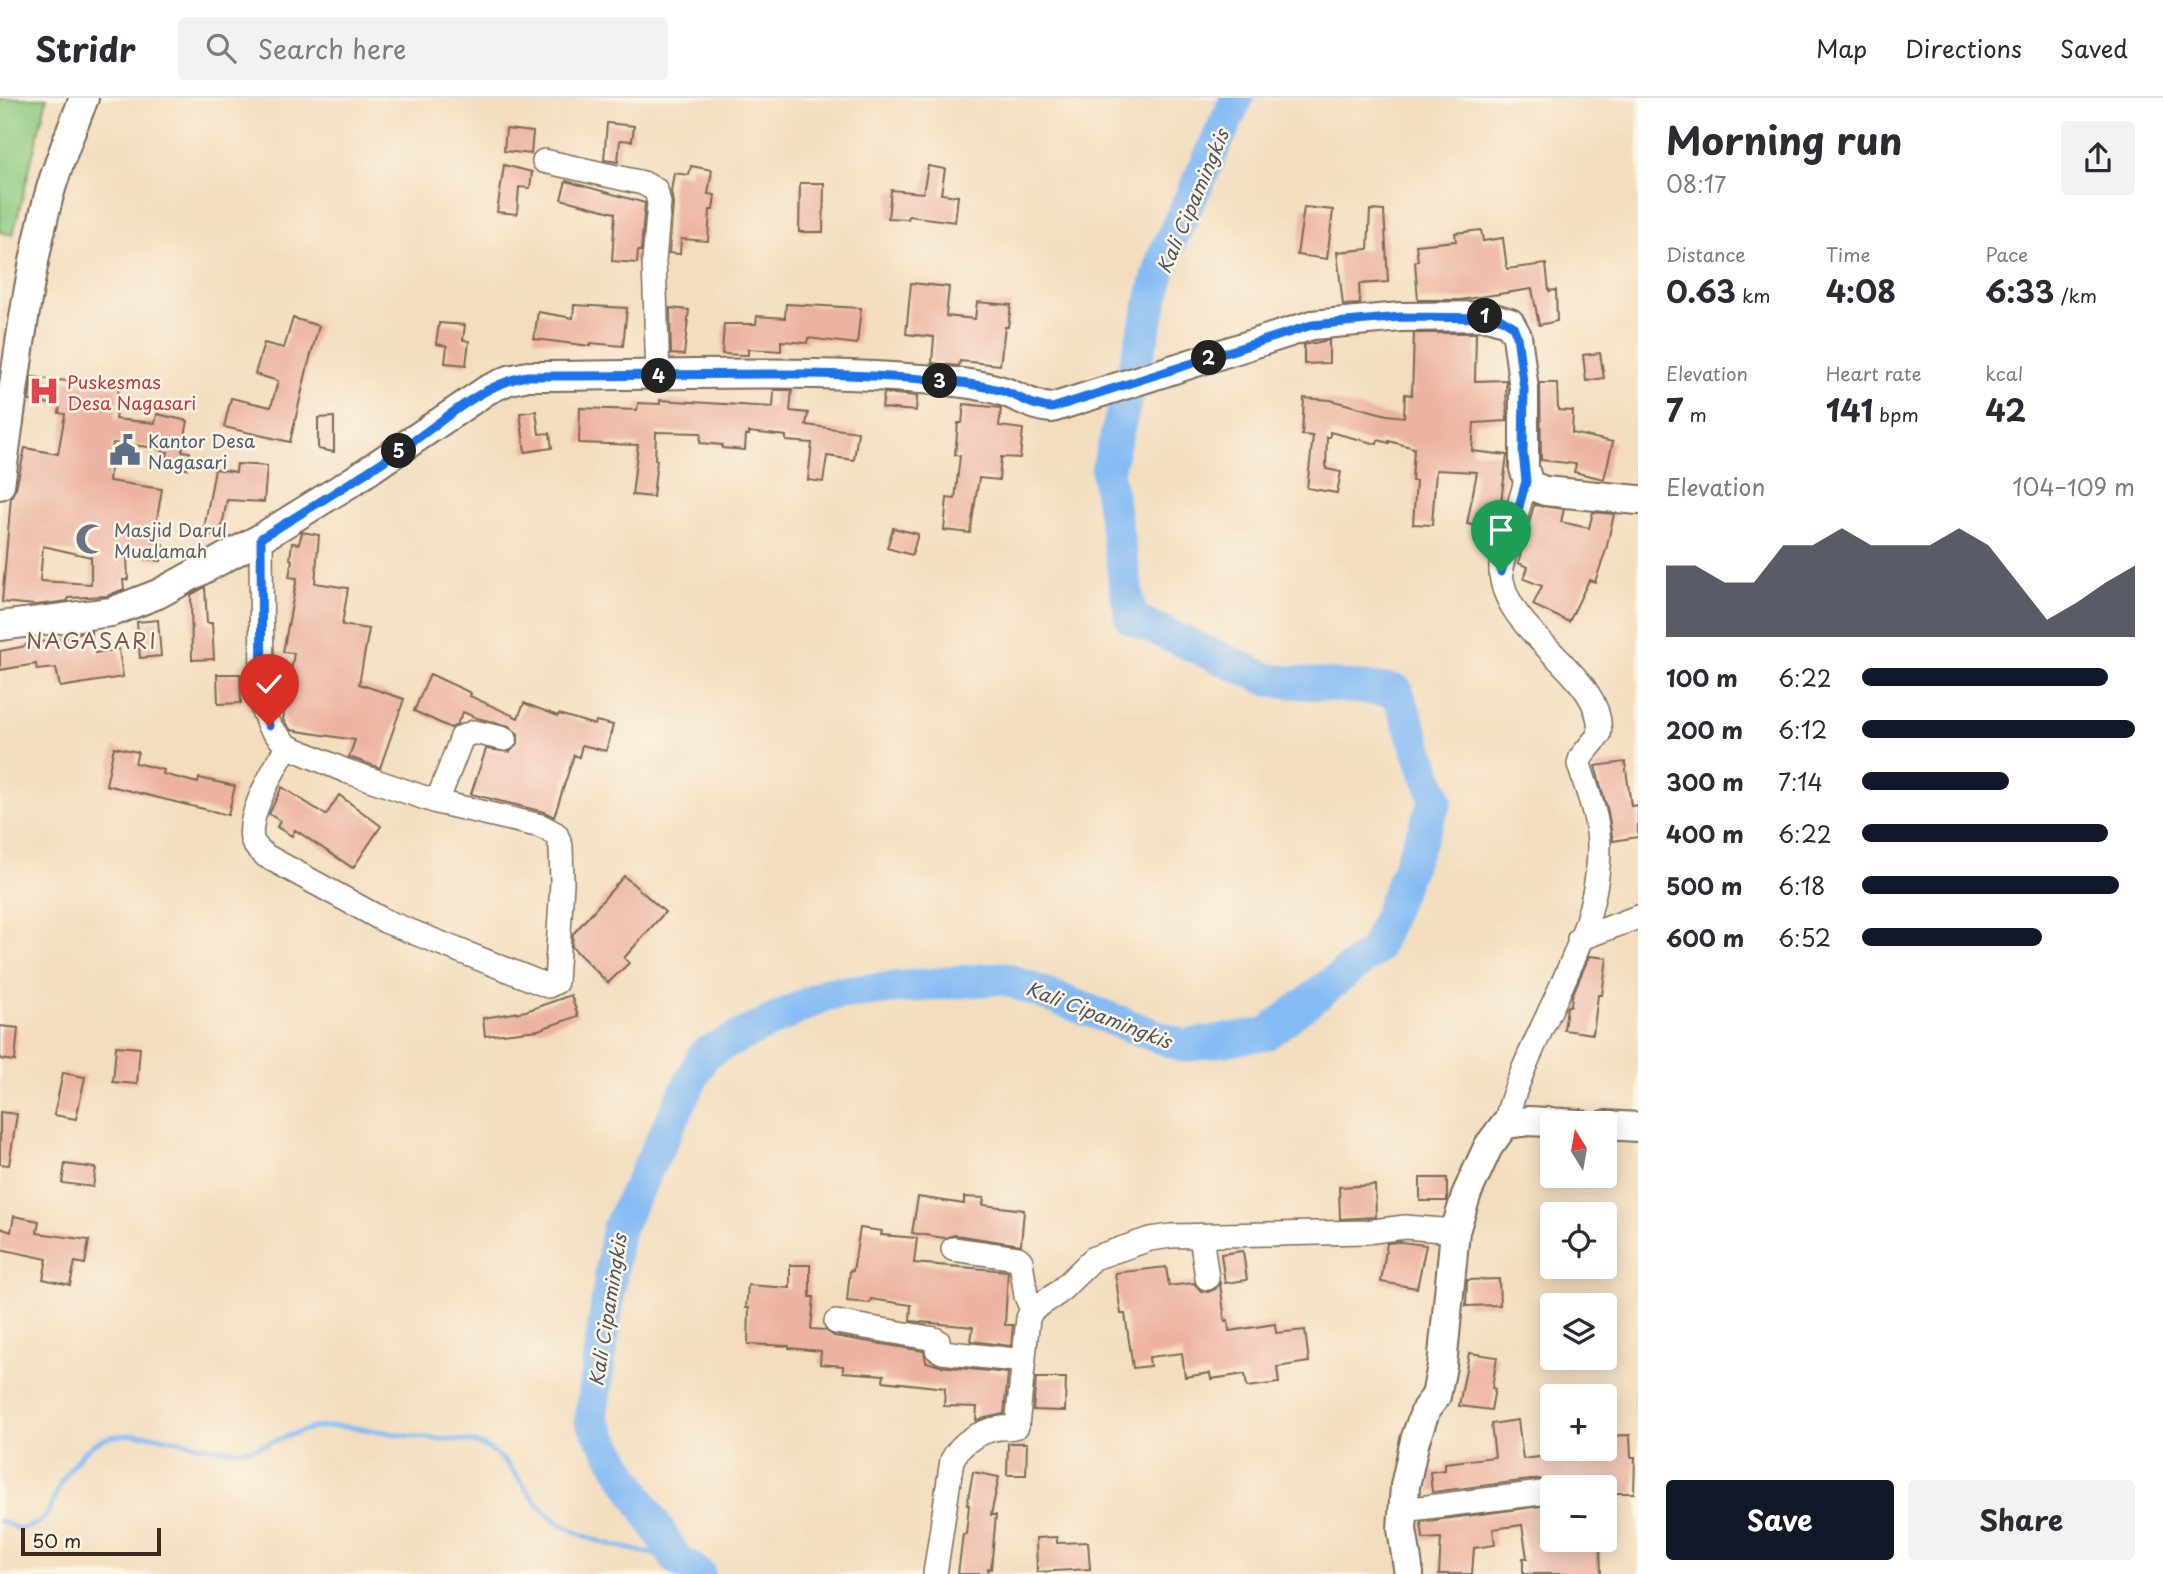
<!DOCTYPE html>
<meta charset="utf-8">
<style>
:root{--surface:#fff;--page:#f2f2f3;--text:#2b2b33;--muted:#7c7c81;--line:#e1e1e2;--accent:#111827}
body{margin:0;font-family:"Playpen Sans",sans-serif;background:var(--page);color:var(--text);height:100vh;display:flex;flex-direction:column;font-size:26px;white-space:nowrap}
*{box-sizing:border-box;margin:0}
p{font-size:23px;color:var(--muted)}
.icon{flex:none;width:38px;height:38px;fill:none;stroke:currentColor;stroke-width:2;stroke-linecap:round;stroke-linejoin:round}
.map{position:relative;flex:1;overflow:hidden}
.details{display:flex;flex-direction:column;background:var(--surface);width:525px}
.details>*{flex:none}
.needle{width:46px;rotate:349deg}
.fabs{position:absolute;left:1540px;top:1013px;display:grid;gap:14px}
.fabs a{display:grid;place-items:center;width:77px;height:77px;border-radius:7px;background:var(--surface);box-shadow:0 4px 18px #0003;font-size:35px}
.scale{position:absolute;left:21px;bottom:18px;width:140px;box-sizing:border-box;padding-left:7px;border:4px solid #3b2a1e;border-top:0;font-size:19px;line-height:24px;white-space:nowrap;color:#3b2a1e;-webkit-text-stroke:5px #fcf5e5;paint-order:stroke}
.pin{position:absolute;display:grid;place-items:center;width:60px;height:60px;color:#fff;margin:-72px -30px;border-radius:50% 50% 50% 0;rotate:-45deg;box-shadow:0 0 7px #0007}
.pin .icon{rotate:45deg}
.km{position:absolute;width:35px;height:35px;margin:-18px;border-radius:50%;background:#222;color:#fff;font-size:19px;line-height:35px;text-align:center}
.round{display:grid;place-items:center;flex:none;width:74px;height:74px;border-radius:7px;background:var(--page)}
.overview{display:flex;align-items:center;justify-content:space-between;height:119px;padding:0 28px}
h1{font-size:38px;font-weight:700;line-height:52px}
.stats{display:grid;grid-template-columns:repeat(3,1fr);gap:10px;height:119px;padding:7px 28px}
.stats div{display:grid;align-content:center}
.stats b{font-size:30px;font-weight:700}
.stats small{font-size:19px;font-weight:400}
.stats p{font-size:19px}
.chart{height:196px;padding:14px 28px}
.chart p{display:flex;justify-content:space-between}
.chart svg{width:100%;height:126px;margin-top:7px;fill:var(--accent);opacity:.7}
.primary-button{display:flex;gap:14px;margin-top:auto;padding:14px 28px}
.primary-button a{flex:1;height:80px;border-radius:7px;background:var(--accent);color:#fff;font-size:28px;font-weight:700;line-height:80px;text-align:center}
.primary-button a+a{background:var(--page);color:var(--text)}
ul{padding:0 28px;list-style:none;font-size:23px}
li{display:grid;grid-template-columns:112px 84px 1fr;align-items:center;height:52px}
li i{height:18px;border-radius:9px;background:var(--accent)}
header{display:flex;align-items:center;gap:42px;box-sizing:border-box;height:98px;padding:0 35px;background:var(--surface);border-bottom:2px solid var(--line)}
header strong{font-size:33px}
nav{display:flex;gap:38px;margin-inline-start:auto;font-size:24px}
.search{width:490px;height:63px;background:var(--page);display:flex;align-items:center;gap:18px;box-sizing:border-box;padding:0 24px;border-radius:7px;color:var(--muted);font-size:26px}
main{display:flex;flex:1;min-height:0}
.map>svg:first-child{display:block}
.green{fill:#8eca7f;stroke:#647a4e;stroke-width:2}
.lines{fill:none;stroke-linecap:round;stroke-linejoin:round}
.stream{stroke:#84bbf4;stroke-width:5}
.river{stroke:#84bbf4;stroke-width:33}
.building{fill:#edb3a2;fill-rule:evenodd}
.minor-casing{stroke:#7b6956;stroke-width:26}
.tertiary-casing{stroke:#7b6956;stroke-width:32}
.minor{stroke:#fff;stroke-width:23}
.tertiary{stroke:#fff;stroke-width:28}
.route-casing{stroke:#fff;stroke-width:14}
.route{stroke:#1a73e8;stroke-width:9}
.labels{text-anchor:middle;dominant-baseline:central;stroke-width:5;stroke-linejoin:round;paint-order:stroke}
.health-label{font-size:18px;fill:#be3a42;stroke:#fcf5e5;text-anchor:start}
.service-label{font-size:18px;fill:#4e5e75;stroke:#fcf5e5;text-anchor:start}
.worship-label{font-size:18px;fill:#5b616d;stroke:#fcf5e5;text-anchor:start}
.water-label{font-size:19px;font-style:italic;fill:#51565e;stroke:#fcf5e5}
.quarter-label{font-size:21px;letter-spacing:2px;fill:#795a4c;stroke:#fcf5e5}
</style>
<header>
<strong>Stridr</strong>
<div class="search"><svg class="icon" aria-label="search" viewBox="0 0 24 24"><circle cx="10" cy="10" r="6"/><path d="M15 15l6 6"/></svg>Search here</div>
<nav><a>Map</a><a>Directions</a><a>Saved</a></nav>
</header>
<main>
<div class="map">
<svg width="1638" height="1476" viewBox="0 0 1638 1476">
<rect width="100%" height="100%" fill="#fcf5e5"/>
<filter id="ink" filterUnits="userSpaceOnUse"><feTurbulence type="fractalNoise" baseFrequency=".0143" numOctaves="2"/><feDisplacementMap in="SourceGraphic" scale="14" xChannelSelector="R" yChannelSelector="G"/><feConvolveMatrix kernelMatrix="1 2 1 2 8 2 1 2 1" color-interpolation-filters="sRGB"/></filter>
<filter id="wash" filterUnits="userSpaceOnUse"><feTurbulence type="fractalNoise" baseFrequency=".00686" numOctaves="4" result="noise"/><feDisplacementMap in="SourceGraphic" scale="28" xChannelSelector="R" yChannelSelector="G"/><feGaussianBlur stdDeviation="1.57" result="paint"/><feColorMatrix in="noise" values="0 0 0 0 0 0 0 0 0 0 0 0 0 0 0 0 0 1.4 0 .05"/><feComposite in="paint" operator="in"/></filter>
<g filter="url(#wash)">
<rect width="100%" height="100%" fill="#f3ddbe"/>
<!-- green -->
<path class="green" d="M 0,0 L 47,0 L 13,137 L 0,134 Z"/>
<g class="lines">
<!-- stream -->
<path class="stream" d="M 0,1423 L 19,1431 C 28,1429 36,1428 43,1421 C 51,1414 53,1402 57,1393 C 67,1372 84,1347 107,1340 C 150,1328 191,1350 233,1352 C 262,1353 286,1335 314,1330 C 351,1324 389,1337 425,1340 C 441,1342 462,1340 478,1346 C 513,1358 523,1397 551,1419 C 586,1446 634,1451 676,1461"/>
<!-- river -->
<path class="river" d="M 699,1476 L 676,1461 L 591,1322 L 617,1133 L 704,956 L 827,896 L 1003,880 L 1183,948 L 1266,936 L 1375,852 L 1436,702 L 1397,593 L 1269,582 L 1131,520 L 1107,373 L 1164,157 L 1237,0"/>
</g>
<g id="blocks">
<!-- building -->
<path class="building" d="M 607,25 L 634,28 L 632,43 L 620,42 L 618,64 L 604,62 Z
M 506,31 L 533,34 L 531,56 L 504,53 Z
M 504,67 L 532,74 L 530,90 L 519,89 L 517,116 L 497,114 Z
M 691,68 L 712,72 L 708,96 L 715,97 L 713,112 L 710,112 L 708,143 L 681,141 L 680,156 L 669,155 L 673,106 L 671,93 L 674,75 L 689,77 Z
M 928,68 L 945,71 L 941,96 L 958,98 L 955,124 L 909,118 L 908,121 L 888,120 L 891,92 L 923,95 Z
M 566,83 L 645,105 L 641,153 L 638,153 L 637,165 L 612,163 L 615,115 L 561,101 Z
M 800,85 L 824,85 L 823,134 L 799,134 Z
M 1304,109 L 1333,112 L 1327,161 L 1297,157 Z
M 1370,112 L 1384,113 L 1388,184 L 1359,186 L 1360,206 L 1343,207 L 1337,154 L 1368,151 Z
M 1481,132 L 1483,143 L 1503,140 L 1507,171 L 1546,166 L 1549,193 L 1556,192 L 1557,223 L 1539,227 L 1532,191 L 1460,202 L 1418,202 L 1415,164 L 1418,163 L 1416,147 L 1456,143 L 1455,135 Z
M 911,185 L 949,189 L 946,218 L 975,221 L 977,204 L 1011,207 L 1008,229 L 1005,229 L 1000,267 L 960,263 L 959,268 L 932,265 L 934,239 L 906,236 Z
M 786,206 L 861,210 L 857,246 L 808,240 L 807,245 L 781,243 L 781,253 L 748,251 L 748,257 L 722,256 L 724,226 L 756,226 L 757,218 L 785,220 Z
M 574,207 L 627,210 L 623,248 L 591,245 L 591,248 L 534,241 L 538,214 L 573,220 Z
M 670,210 L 689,212 L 684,257 L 671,256 Z
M 293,220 L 319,228 L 308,267 L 290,344 L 224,329 L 231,300 L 271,309 L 278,283 L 255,276 L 264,245 L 284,250 Z
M 439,225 L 465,227 L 463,242 L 469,243 L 466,267 L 445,265 L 447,248 L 436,246 Z
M 1414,235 L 1476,235 L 1475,283 L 1506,282 L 1507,323 L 1474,325 L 1472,353 L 1507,357 L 1500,412 L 1502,414 L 1497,431 L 1467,426 L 1477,374 L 1436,372 L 1432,427 L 1413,426 L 1416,383 L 1412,383 L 1414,350 L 1389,343 L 1389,345 L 1378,342 L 1377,346 L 1330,334 L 1330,339 L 1327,339 L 1326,371 L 1341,374 L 1337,395 L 1307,390 L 1313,338 L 1302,337 L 1304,300 L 1330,302 L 1387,317 L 1404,319 L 1405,296 L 1412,297 Z
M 1329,242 L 1329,265 L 1304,266 L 1304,247 Z
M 1600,255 L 1604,280 L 1586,283 L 1583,257 Z
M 32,279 L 119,289 L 115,321 L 155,325 L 157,316 L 188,323 L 182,353 L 190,354 L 187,371 L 165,366 L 168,354 L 158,352 L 158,350 L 113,345 L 109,383 L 162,391 L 153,444 L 164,446 L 161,463 L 127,458 L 128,482 L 123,482 L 124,491 L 107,498 L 68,500 L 68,503 L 36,507 L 2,504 L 11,399 L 16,390 L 25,350 L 58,356 L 65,316 L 59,315 L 60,307 L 29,303 ZM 43,448 L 91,459 L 91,486 L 40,483 Z
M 1540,285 L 1557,285 L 1558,312 L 1573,313 L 1572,335 L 1613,344 L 1604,381 L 1574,374 L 1576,366 L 1541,362 Z
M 774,292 L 792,292 L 790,313 L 808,315 L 806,327 L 858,334 L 854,362 L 827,358 L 823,384 L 808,382 L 812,345 L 786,343 L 786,338 L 749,334 L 749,337 L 746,337 L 745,352 L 722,350 L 722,347 L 700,345 L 701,335 L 656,334 L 655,362 L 657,362 L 653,399 L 632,397 L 638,347 L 579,345 L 580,310 L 637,312 L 638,305 L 660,306 L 660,302 L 773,309 Z
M 884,295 L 917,298 L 916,313 L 882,310 Z
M 964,306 L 1001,310 L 999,328 L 1023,331 L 1020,360 L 1001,359 L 999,382 L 979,380 L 970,435 L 944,432 L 947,400 L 955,401 L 960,358 L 955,357 L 958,325 L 962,325 Z
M 536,313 L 539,336 L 550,335 L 552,350 L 525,354 L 520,315 Z
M 334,319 L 334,354 L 318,351 L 318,320 Z
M 237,366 L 267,368 L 264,404 L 227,402 L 220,439 L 203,436 L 215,371 L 236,374 Z
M 1534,407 L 1564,411 L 1561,424 L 1589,430 L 1593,414 L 1614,416 L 1606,452 L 1595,484 L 1589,482 L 1569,524 L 1533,507 L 1542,488 L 1524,481 L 1528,469 L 1518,465 Z
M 893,430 L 918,436 L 912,457 L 887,450 Z
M 302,434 L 319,437 L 315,485 L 348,490 L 342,527 L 369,531 L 359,586 L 404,601 L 380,670 L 349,659 L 355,642 L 291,632 L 283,622 L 294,555 L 283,554 L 297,480 L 289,479 L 292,462 L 290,461 L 292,445 L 299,446 Z
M 205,489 L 207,525 L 212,525 L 214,561 L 192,562 L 191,497 Z
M 158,522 L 161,558 L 140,560 L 137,524 Z
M 91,533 L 95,555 L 119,551 L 123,579 L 60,589 L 56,570 L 37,572 L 36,566 L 0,572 L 0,553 L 26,548 L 26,546 L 74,539 L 73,536 Z
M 217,576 L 240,576 L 241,605 L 218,606 Z
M 430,576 L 471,595 L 470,598 L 518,620 L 524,605 L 558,618 L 559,616 L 595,627 L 596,623 L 613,627 L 606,653 L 582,647 L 579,659 L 574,657 L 554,719 L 544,714 L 471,696 L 486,651 L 510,654 L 518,645 L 518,636 L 509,628 L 477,620 L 463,614 L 457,626 L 451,630 L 414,613 Z
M 114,649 L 138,654 L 135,665 L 164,672 L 163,676 L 198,685 L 199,680 L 235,688 L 228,717 L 106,687 Z
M 1625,664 L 1631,708 L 1638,707 L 1638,739 L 1613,743 L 1608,714 L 1595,668 Z
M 282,689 L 326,717 L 339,697 L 381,728 L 353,770 L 295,732 L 292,738 L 277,729 L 280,723 L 269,716 Z
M 624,778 L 665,814 L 624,860 L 629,865 L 608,885 L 572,849 L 573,836 Z
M 1589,858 L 1607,860 L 1602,897 L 1598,897 L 1593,936 L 1564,932 L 1567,909 L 1571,907 L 1572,898 Z
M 571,897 L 578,918 L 538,932 L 485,938 L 483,920 L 526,913 Z
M 0,928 L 18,930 L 15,963 L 0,961 Z
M 116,948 L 140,950 L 137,986 L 113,984 Z
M 63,975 L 85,979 L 76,1021 L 54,1017 Z
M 0,1014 L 17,1016 L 9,1067 L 0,1066 Z
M 65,1066 L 96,1070 L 93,1089 L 62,1085 Z
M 1420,1080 L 1447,1080 L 1447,1103 L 1420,1103 Z
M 1375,1087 L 1376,1119 L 1340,1121 L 1339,1089 Z
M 918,1099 L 964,1106 L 964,1099 L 984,1100 L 983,1107 L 1024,1112 L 1021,1147 L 955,1137 L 944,1140 L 912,1135 Z
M 14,1118 L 39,1123 L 37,1135 L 89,1142 L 85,1166 L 75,1164 L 70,1187 L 43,1181 L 47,1161 L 0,1151 L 0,1130 L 11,1134 Z
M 860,1130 L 882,1133 L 881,1137 L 917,1140 L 914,1165 L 1008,1173 L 1005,1227 L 1013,1227 L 1011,1248 L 971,1243 L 973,1229 L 910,1223 L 911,1207 L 871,1201 L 870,1205 L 847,1203 L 850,1172 L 853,1173 Z
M 1400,1144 L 1426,1147 L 1417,1190 L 1381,1184 L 1387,1145 Z
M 1243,1153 L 1247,1182 L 1225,1185 L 1221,1156 Z
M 790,1167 L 810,1167 L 810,1199 L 814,1199 L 811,1231 L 825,1232 L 834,1238 L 924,1253 L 926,1264 L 940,1268 L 1008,1275 L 1004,1316 L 976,1322 L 977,1309 L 944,1308 L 945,1290 L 883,1283 L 884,1277 L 843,1274 L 843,1268 L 820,1266 L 821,1253 L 789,1250 L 789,1248 L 748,1246 L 749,1210 L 746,1210 L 748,1187 L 790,1190 Z
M 1166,1169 L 1169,1188 L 1194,1185 L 1201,1193 L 1208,1194 L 1215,1191 L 1220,1185 L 1225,1223 L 1228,1222 L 1229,1233 L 1275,1226 L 1276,1235 L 1305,1232 L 1309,1264 L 1277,1269 L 1279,1285 L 1247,1289 L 1245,1276 L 1211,1281 L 1210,1275 L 1185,1279 L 1182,1255 L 1149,1259 L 1150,1268 L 1133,1270 L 1125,1216 L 1121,1216 L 1115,1175 Z
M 1499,1181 L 1500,1207 L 1466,1208 L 1467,1182 Z
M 1469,1255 L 1497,1259 L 1492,1290 L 1495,1291 L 1491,1312 L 1459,1308 Z
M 1036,1280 L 1066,1280 L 1065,1313 L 1033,1312 Z
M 1518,1322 L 1523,1361 L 1556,1357 L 1557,1360 L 1603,1360 L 1605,1338 L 1630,1337 L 1631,1359 L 1635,1359 L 1634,1395 L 1605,1395 L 1605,1390 L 1580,1390 L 1580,1383 L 1551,1386 L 1539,1381 L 1432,1394 L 1430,1374 L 1445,1372 L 1445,1365 L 1495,1359 L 1491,1326 Z
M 1008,1345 L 1027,1345 L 1026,1377 L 1007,1377 Z
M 973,1374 L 999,1379 L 991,1417 L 996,1417 L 991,1471 L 988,1470 L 987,1476 L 958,1476 L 963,1436 L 966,1436 L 969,1407 L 967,1407 Z
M 1548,1407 L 1554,1447 L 1600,1447 L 1601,1476 L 1523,1476 L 1523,1460 L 1527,1460 L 1522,1427 L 1493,1431 L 1495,1447 L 1474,1450 L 1472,1476 L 1439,1476 L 1441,1440 L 1423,1441 L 1421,1424 Z
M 1057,1439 L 1057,1445 L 1088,1444 L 1090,1471 L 1037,1474 L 1036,1440 Z"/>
</g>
</g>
<g filter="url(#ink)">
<use href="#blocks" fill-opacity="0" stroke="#7b6956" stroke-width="2"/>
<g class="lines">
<defs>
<path id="minor" d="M 544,63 L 643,85 L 656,92 L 659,105 L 654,163 L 658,278
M 261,440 L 262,610 L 269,628 L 287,648 L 346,673 L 437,704 L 541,728 L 556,736 L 561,748 L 562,785 L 556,884 L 548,888 L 385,823 L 266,758 C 261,753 254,749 252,741 C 247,715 275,671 287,648
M 437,704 L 462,639 L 474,634 L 505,641
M 1579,841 L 1638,819
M 1505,1026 C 1528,933 1599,848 1599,749 C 1599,720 1587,693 1579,666 L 1581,659 L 1599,637 C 1608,576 1498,535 1501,469 L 1526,383
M 1201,1138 L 1207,1180
M 953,1151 L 1018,1160 L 1021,1163 L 1026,1198 L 1032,1212
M 836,1224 L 935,1241 L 938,1243 L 937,1251 L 942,1254 L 1024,1263
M 1403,1412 L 1541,1395
M 935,1476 L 952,1362 C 961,1344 980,1333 1000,1330 C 1006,1330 1011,1330 1017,1328 L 1028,1220 L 1032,1212 L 1058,1195 L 1094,1160 L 1150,1141 L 1171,1138 L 1366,1134 L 1405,1129 L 1455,1133"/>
<path id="tertiary" d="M 0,387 C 14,292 24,195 48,101 C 57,67 71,33 84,0
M 0,528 L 111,514 L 158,496 L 261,440 L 353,383 L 487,292 L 509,282 L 528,278 C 667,278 806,270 945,283 C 964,285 984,287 1002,293 C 1020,299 1034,309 1052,310 L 1312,227 L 1401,219 L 1488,218 L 1510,225 L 1517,238 L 1524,291 L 1524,370 L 1529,387 L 1545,393 L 1638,402
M 1605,1027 L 1638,1029
M 1409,1476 L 1402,1431 L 1405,1388 L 1415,1342 L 1426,1311 L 1436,1298 L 1442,1268 L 1455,1133 L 1467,1095 L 1488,1049 L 1505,1026 L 1529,1023 L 1579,1026"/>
</defs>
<!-- minor casing -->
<use href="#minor" class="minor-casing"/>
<!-- tertiary casing -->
<use href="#tertiary" class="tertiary-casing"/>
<!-- minor -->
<use href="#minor" class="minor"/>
<!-- tertiary -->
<use href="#tertiary" class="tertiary"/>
</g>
</g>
<g class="lines" filter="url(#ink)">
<defs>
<path id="route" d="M 269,628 L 262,610 L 261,440 C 312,409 363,378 412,344 C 448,319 484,285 528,278 C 667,279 806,270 945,283 C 964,285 984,287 1003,293 C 1020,299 1034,309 1052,310 L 1312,227 L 1401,219 L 1500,220 L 1513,228 L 1517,238 L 1524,291 L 1523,355 L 1526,383 L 1501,474"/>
</defs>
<!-- route casing -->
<use href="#route" class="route-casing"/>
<!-- route -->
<use href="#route" class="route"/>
</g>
<!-- icons -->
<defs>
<symbol id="hospital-bare" viewBox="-9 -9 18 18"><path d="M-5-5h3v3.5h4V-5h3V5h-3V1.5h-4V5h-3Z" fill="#e0444e" stroke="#fcf5e5" stroke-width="2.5" paint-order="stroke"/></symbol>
<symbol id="civic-bare" viewBox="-9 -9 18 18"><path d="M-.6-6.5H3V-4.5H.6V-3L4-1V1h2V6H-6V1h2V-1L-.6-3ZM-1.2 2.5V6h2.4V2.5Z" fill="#5c6f8a" stroke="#fcf5e5" stroke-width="2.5" paint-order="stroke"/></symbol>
<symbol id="mosque-bare" viewBox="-9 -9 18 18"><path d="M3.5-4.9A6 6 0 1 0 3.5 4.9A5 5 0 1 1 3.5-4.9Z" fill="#6b7280" stroke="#fcf5e5" stroke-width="2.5" paint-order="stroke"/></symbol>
</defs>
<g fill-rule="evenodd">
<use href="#hospital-bare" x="22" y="271" width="44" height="44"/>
<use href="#civic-bare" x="103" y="330" width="44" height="44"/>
<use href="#mosque-bare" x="69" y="419" width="44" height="44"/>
</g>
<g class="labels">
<!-- health labels -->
<g class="health-label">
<text x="67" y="283">Puskesmas<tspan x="67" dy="21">Desa Nagasari</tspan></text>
</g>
<!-- service labels -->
<g class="service-label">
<text x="148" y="342">Kantor Desa<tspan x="148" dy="21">Nagasari</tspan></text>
</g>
<!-- worship labels -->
<g class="worship-label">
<text x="114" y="431">Masjid Darul<tspan x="114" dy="21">Mualamah</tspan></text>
</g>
<!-- water labels -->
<g class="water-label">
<text transform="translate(1192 103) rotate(-67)">Kali Cipamingkis</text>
<text transform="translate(1099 916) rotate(21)">Kali Cipamingkis</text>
<text transform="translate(607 1212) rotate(-81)">Kali Cipamingkis</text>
</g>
<!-- quarter labels -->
<g class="quarter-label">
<text x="92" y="542">NAGASARI</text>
</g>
</g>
</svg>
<div class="fabs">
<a><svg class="needle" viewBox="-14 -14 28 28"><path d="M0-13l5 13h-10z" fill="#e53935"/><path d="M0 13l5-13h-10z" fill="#7c7c81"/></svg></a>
<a><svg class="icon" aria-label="locate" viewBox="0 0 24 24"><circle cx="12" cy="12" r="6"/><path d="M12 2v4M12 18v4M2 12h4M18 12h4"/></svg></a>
<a><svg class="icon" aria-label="layers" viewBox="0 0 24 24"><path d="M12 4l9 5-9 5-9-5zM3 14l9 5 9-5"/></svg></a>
<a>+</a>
<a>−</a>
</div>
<div class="scale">50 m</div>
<div class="pin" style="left:1501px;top:474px;background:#1e9e55"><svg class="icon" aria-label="arrive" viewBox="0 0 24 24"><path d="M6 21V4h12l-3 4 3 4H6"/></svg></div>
<div class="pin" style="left:269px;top:628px;background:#d93025"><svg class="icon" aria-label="check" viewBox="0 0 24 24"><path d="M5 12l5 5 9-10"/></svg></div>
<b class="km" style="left:1485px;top:218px">1</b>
<b class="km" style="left:1209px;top:260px">2</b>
<b class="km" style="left:940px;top:283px">3</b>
<b class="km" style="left:659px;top:278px">4</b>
<b class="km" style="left:399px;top:353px">5</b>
</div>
<section class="details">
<div class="overview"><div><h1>Morning run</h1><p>08:17</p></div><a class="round"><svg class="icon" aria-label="share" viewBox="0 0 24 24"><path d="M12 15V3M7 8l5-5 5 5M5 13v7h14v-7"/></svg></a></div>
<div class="stats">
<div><p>Distance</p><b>0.63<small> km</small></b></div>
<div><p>Time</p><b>4:08</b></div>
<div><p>Pace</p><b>6:33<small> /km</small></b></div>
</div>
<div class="stats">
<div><p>Elevation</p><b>7<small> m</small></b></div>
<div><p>Heart rate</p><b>141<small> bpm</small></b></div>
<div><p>kcal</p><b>42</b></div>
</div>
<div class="chart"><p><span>Elevation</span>104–109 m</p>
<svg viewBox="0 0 160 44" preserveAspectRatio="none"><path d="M0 44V19L10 19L20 25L30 25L40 12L50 12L60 6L70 12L80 12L90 12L100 6L110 12L120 25L130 38L140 32L150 25L160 19V44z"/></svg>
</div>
<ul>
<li><b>100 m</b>6:22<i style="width:90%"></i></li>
<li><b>200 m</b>6:12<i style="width:100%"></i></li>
<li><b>300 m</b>7:14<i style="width:54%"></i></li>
<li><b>400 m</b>6:22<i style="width:90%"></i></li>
<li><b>500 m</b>6:18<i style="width:94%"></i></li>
<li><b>600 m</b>6:52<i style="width:66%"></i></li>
</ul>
<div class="primary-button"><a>Save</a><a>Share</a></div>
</section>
</main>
